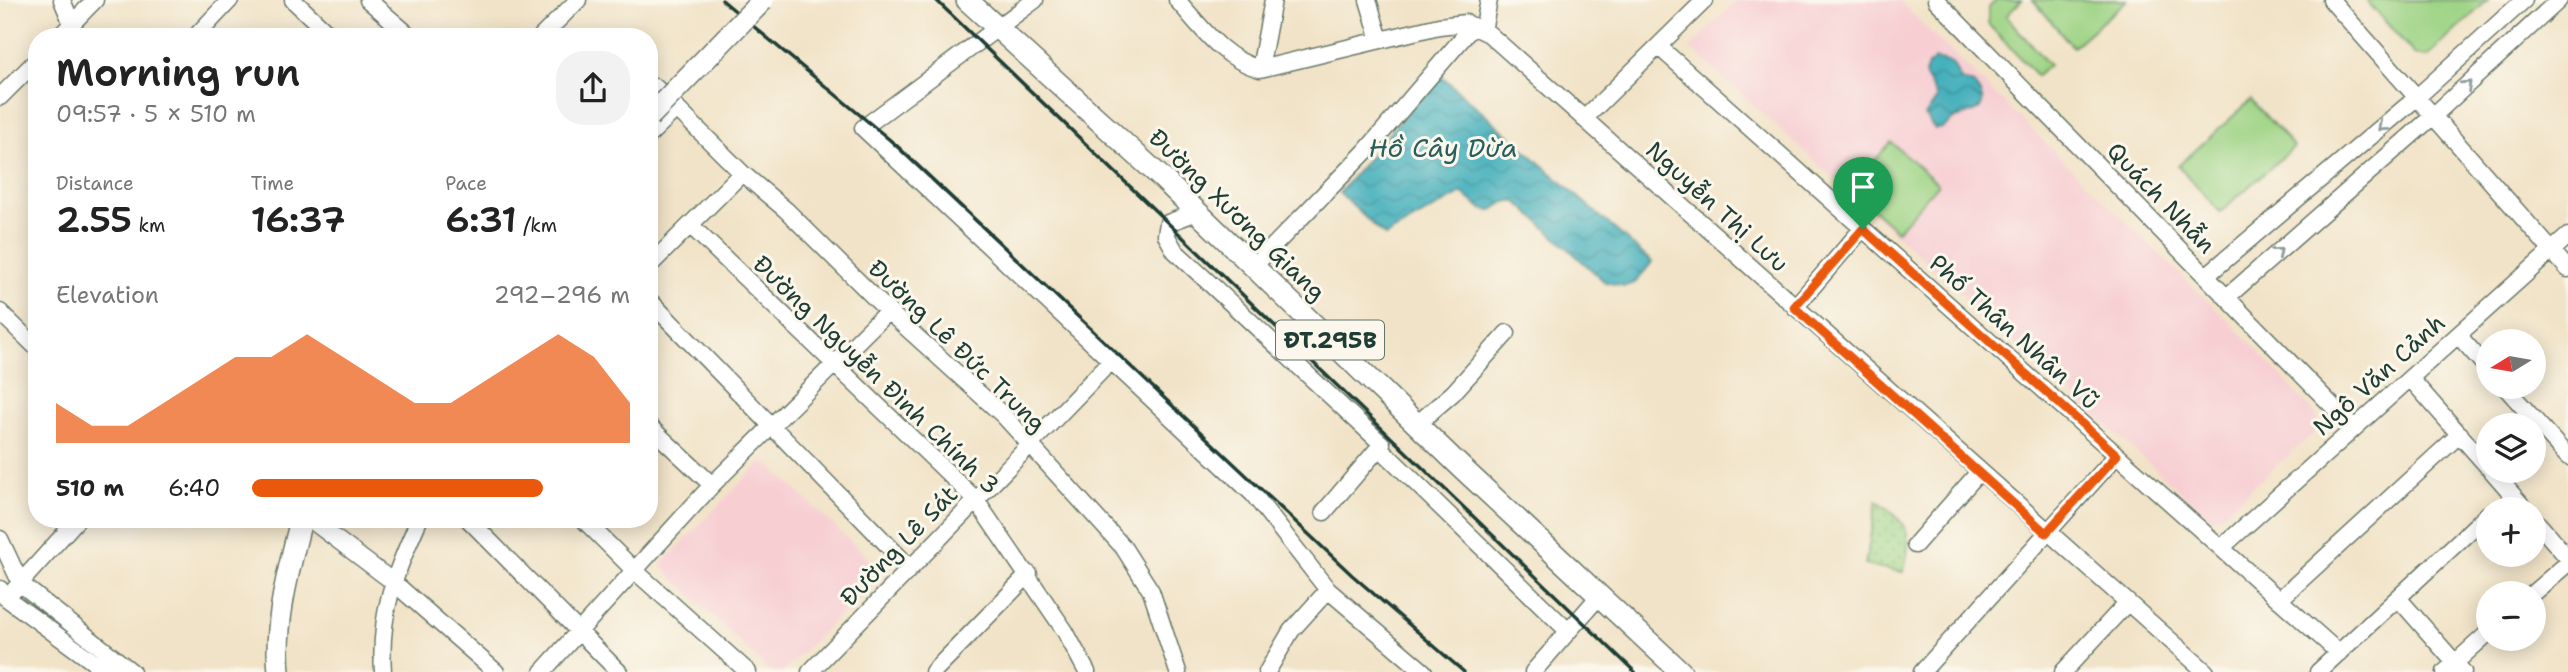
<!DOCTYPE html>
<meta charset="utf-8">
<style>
:root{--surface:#fff;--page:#f2f2f2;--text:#222;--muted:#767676;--accent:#ea580c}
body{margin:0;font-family:"Shantell Sans",sans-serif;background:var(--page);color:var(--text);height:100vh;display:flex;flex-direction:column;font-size:26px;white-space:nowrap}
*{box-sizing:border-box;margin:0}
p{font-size:23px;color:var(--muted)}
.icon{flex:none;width:38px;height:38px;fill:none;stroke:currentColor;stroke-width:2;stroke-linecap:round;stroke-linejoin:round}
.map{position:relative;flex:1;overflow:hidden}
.details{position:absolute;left:28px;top:28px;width:630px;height:500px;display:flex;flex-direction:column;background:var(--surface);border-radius:28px;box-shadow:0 4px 18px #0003}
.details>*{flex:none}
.needle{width:46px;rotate:259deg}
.tools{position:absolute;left:2476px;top:329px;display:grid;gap:14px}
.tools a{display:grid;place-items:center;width:70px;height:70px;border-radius:50%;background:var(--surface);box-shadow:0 4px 18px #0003;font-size:35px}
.pin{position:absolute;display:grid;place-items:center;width:60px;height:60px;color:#fff;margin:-72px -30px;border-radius:50% 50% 50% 0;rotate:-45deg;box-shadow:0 0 7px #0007}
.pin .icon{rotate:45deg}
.round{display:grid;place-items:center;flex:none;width:74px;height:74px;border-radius:28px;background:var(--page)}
.overview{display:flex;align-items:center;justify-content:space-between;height:119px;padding:0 28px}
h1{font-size:38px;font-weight:600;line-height:52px}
.stats{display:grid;grid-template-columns:repeat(3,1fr);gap:10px;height:119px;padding:7px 28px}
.stats div{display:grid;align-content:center}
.stats b{font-size:35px;font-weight:600}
.stats small{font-size:19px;font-weight:400}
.stats p{font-size:19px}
.chart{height:196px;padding:14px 28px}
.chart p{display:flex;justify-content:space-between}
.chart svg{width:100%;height:126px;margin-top:7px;fill:var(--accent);opacity:.7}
ul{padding:0 28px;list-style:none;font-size:23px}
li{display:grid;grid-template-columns:112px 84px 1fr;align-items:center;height:52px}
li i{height:18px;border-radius:9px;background:var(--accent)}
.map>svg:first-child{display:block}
.built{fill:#f7cfd3}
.green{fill:#9dd384;stroke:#5e885c;stroke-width:2}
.park{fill:url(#park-dots);stroke:#5e885c;stroke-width:2}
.water{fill:url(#water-waves);stroke:#2e7577;stroke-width:2}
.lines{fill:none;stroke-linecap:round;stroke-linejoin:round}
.minor-casing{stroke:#687767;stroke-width:19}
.major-casing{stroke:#687767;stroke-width:24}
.minor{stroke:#fff;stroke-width:16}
.major{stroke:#fff;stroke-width:21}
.rail{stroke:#1f3d34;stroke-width:3.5}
.major-bridge-casing{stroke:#687767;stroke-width:24;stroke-linecap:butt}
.major-bridge{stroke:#fff;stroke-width:21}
.oneway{stroke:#8f9e9a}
.route-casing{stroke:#fff;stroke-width:14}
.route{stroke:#ea580c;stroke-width:9}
.labels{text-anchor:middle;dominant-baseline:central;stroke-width:6;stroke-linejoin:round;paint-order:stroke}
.shield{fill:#fbf7ec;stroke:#61756b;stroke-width:2}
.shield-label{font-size:23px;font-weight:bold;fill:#1f3d34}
.street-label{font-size:24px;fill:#1f3d34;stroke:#fbf7ec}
.water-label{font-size:26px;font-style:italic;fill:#285f5c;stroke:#fbf7ec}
</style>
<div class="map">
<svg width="2568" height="672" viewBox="0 0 2568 672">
<defs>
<pattern id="park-dots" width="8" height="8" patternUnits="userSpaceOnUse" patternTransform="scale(1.75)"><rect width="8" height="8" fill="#9dd384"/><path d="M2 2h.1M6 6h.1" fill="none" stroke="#7fac6d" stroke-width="1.8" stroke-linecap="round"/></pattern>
<pattern id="water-waves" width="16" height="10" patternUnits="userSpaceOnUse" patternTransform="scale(1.75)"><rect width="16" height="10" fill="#3dadba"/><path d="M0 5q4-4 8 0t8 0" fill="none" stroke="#338e98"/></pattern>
</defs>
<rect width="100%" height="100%" fill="#fbf7ec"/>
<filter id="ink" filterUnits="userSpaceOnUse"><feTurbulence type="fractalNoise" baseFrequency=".0143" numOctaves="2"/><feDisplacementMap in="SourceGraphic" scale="14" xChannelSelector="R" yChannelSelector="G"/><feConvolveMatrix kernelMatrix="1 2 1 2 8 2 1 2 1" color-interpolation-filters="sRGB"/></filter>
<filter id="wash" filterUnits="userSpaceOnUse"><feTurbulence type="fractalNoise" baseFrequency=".00686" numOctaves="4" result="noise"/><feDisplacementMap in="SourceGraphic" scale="28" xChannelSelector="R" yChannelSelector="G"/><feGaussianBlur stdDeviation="1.57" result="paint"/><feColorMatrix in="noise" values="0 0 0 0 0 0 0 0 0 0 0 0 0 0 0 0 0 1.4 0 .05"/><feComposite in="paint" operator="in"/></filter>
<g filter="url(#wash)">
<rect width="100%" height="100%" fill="#f1e3c7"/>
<!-- built -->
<path class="built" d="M 1737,0 L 1898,0 L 2250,342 L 2318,417 L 2315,432 L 2220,516 L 2208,517 L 1690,48 Z
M 766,462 L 879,568 L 878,576 L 783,672 L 771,672 L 660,565 L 760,463 Z"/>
<!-- green -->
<path class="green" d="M 1997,0 L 2022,0 L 2006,16 L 2049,65 L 2037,76 L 1988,24 L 1988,8 Z
M 2033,0 L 2127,0 L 2073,47 Z
M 2366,0 L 2488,0 L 2427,57 L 2415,55 Z
M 2251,100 L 2294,147 L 2220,212 L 2178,166 Z
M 1891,142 L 1938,184 L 1897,231 L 1850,189 Z"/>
<!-- park -->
<path class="park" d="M 1877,500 C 1908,524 1914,534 1903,572 L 1865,565 Z"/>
<!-- water -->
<path class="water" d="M 1936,59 L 1952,63 L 1961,80 L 1974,84 C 1994,109 1975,112 1956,118 C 1952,119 1947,125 1943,128 L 1935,129 L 1925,116 L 1937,98 L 1925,75 L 1928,65 Z
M 1439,74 L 1652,262 L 1635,283 L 1625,286 L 1605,282 L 1517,202 L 1505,202 L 1491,211 L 1482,209 L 1462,193 L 1385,236 L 1339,193 Z"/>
</g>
<g filter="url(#ink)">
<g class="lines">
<defs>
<path id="minor" d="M 62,0 L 72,24
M 293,0 L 332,37
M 368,0 L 411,37
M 1035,0 L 863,128 L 1253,494 L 1328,590 L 1424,672
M 1177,0 C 1202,28 1223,59 1260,69 L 1439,26 L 1466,23 L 1489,34 L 2206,672
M 1368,0 L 1380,40
M 1936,0 L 2354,428
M 2331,0 L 2568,269
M 1483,31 L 1489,0
M 59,37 L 95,0
M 201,37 L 198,34 L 230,0
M 541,37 L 578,0
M 1658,46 L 2339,653
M 1260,69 L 1273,0
M 649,93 L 655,87 L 742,173 L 786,210 L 888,311 L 1004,416 L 1123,547 L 1151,591 L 1178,672
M 0,97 L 37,60
M 1584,119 L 1705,0
M 649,135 L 677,108
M 1197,212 L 1168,223 L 1166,235 L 1175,251 L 1382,444 L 1324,512
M 690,225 L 975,499 L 1065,631 L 1087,672
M 649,266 L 742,173
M 1254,266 L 1365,152 L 1473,26
M 2206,276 L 2415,99 L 2524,0
M 2227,297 L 2432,117 L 2559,0
M 649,300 L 910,568
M 1795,307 L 1863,228
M 0,312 L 37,348
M 2458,335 L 2488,369
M 2410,378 L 2488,467
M 2505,387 L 2568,457
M 1417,424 L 1453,393 L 1507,333
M 649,426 L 712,485
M 1380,448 L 1568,631
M 2492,471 L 2525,509
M 2534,519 L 2568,558
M 311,520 L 392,581 L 496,672
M 469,520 L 619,672
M 584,520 L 634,570 L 748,672
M 0,539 L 21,584 L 132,672
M 1915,545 L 1979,472
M 2221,548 L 2568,236
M 0,589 L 5,597 L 107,672
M 13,591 L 77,520
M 2533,593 L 2568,563
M 2399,599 L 2463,672
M 2279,600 L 2460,434
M 383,672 C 379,612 395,573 419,520
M 542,672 L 712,485 L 888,311
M 810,672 L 1111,361
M 933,672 L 1029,574
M 1267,672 L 1291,631 L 1328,590
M 1533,672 L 1600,595
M 1922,672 L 2117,455
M 2063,672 L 2127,603
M 2318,672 L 2488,514
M 2445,672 L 2488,633"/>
<path id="major" d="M 967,0 L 1162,178 L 1461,467 L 1681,672
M 279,672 C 274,621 289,569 301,520"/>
</defs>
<!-- minor casing -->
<use href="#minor" class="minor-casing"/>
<!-- major casing -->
<use href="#major" class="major-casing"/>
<!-- minor -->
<use href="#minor" class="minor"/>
<!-- major -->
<use href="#major" class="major"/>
<!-- rail -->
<path class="rail" d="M 722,0 L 896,145 L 1352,575 L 1464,672
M 936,0 L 1635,672"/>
<defs>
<path id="major-bridge" d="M 649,117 L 763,0"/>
</defs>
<!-- major-bridge casing -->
<use href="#major-bridge" class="major-bridge-casing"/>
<!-- major-bridge -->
<use href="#major-bridge" class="major-bridge"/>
</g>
<!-- one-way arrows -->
<defs><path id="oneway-chevron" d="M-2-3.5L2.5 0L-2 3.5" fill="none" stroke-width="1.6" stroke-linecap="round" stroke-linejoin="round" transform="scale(1.75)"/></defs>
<g class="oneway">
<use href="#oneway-chevron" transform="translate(2467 85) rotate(-43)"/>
<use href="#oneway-chevron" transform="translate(2382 127) rotate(140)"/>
<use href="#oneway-chevron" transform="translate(2278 252) rotate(-41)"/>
</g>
</g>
<g class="lines" filter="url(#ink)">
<defs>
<path id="route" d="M 1863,229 L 2117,455 L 2046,533 L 1794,307 Z"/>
</defs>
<!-- route casing -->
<use href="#route" class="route-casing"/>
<!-- route -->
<use href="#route" class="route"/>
</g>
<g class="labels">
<!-- shield labels -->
<rect class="shield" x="1276" y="320.5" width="108" height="39" rx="5"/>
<g class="shield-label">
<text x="1330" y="340">ĐT.295B</text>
</g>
<!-- street labels -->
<g class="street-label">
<text transform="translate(2161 198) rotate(46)">Quách Nhẫn</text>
<text transform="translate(1717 207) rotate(42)">Nguyễn Thị Lưu</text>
<text transform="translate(1237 215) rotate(44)">Đường Xương Giang</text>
<text transform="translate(2014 332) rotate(42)">Phố Thân Nhân Vũ</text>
<text transform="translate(957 346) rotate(44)">Đường Lê Đức Trung</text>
<text transform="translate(876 375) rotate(44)">Đường Nguyễn Đình Chính 3</text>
<text transform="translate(2379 375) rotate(-42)">Ngô Văn Cảnh</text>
<text transform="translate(899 546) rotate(-46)">Đường Lê Sát</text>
</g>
<!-- water labels -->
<g class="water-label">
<text x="1443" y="147">Hồ Cây Dừa</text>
</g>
</g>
</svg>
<div class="tools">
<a><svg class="needle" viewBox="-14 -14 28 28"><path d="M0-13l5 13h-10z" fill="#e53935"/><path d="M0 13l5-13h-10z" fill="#767676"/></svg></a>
<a><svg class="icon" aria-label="layers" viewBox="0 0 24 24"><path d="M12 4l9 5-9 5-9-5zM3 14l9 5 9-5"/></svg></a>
<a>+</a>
<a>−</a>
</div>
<div class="pin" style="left:1863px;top:229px;background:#1e9e55"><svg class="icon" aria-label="arrive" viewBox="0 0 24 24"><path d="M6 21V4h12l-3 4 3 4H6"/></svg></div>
<section class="details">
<div class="overview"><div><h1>Morning run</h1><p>09:57 · 5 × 510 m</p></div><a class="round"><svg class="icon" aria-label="share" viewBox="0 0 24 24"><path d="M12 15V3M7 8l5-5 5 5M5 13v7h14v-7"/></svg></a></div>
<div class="stats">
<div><p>Distance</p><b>2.55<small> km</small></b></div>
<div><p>Time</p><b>16:37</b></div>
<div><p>Pace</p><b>6:31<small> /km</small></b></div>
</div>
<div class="chart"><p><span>Elevation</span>292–296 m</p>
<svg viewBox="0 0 160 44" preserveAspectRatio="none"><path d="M0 44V30L10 38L20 38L30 30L40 22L50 14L60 14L70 6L80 14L90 22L100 30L110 30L120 22L130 14L140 6L150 14L160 30V44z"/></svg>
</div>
<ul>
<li><b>510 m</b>6:40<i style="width:77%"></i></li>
</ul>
</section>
</div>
